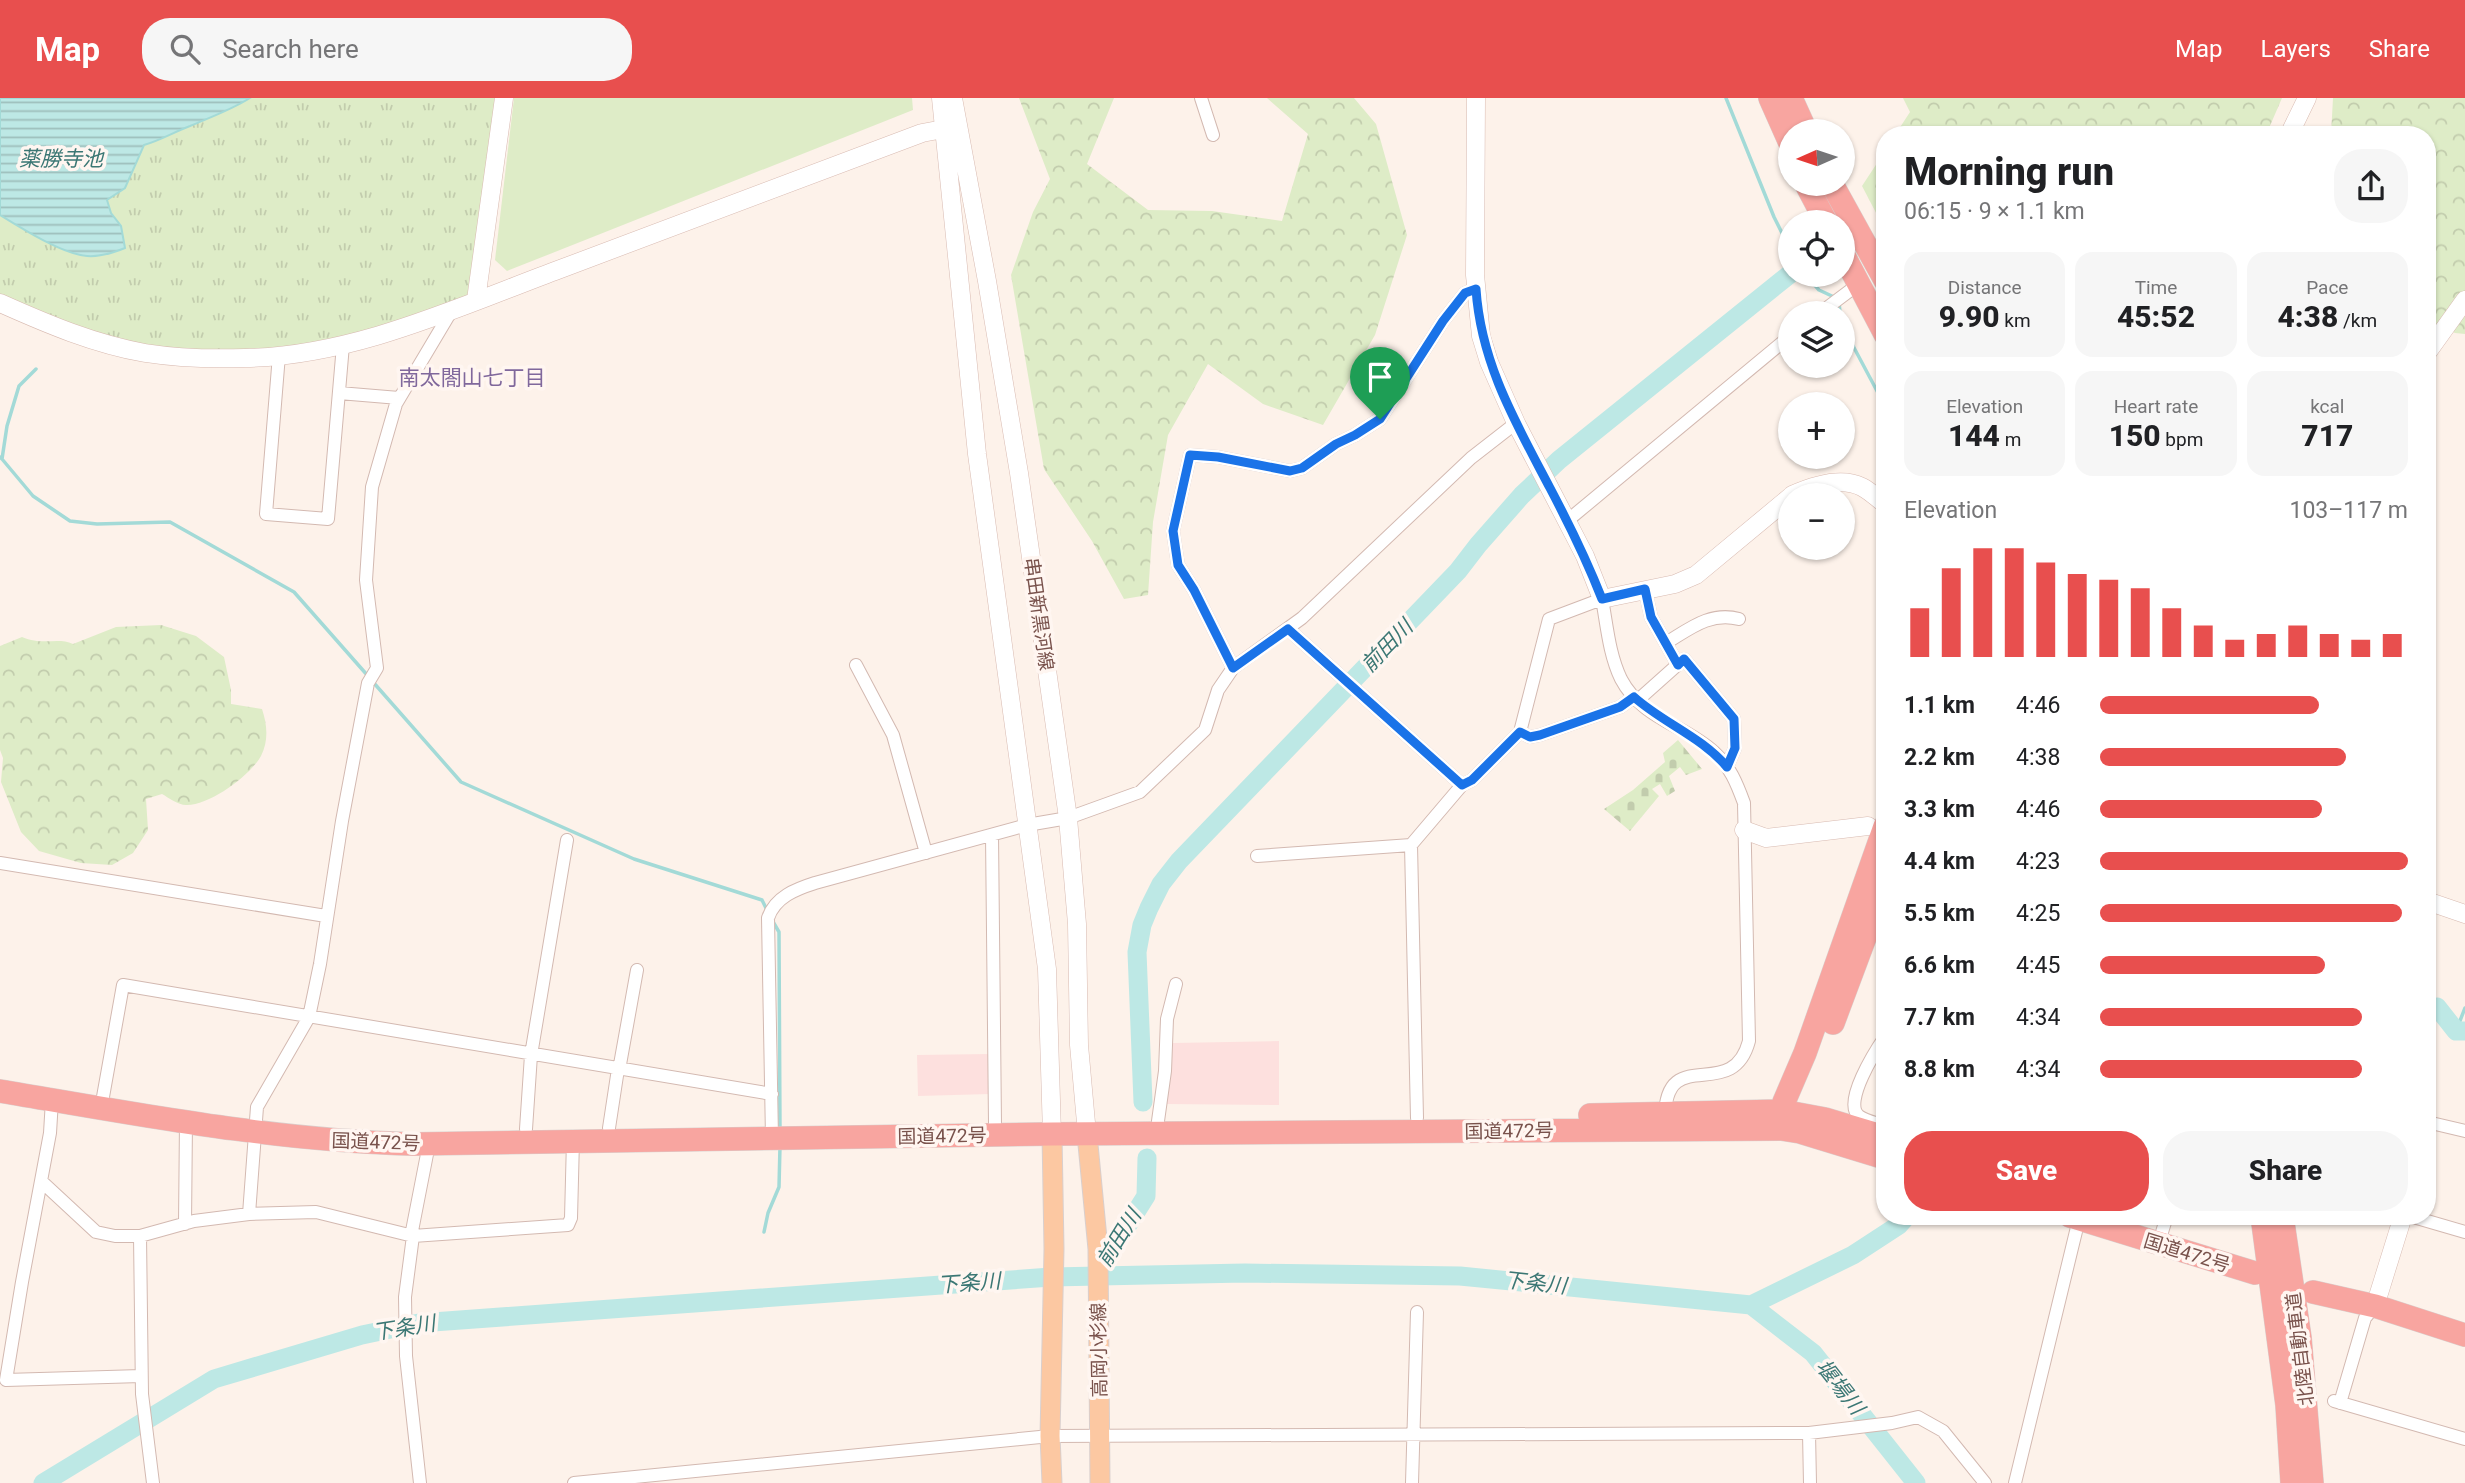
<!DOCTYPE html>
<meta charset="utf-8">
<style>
:root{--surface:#fff;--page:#f6f6f6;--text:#202124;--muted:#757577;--accent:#e84f4e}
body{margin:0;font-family:Roboto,"Noto Sans JP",sans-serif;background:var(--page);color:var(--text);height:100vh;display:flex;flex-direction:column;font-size:26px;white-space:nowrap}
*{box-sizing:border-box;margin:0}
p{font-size:23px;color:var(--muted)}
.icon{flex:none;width:38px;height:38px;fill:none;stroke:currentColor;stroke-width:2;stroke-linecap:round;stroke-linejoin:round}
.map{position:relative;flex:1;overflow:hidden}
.sheet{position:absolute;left:1876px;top:28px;width:560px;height:1099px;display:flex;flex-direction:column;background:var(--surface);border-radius:28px;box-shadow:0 2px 5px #0004}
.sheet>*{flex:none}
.needle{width:46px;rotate:267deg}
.controls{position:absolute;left:1778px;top:21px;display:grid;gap:14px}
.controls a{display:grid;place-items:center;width:77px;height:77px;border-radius:50%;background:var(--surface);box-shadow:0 2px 5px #0004;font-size:35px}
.pin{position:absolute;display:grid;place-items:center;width:60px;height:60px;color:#fff;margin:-72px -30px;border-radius:50% 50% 50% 0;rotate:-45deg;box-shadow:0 0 7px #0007}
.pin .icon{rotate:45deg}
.round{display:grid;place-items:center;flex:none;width:74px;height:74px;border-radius:28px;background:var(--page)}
.head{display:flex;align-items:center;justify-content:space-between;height:119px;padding:0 28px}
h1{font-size:38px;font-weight:800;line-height:52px}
.figures{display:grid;grid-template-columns:repeat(3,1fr);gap:10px;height:119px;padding:7px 28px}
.figures div{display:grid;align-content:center;border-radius:18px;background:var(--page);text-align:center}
.figures b{font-size:30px;font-weight:800}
.figures small{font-size:19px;font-weight:400}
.figures p{font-size:19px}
.chart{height:196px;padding:14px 28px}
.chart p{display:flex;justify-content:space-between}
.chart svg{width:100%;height:126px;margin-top:7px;stroke:var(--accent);stroke-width:6}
.button{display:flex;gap:14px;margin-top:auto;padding:14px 28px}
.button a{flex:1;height:80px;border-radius:28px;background:var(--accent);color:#fff;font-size:28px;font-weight:800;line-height:80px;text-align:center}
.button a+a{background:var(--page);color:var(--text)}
ul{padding:0 28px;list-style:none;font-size:23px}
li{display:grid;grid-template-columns:112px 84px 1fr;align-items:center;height:52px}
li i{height:18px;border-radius:9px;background:var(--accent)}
header{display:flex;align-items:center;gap:42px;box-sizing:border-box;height:98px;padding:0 35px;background:var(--accent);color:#fff}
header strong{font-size:33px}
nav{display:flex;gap:38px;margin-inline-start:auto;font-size:24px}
.search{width:490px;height:63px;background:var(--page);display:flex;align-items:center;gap:18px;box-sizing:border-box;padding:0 24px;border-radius:28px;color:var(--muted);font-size:26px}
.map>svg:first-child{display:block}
.commercial{fill:#fde0de}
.forest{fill:url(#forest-crowns)}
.cemetery{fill:url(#cemetery-stones)}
.park{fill:url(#park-tufts)}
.pitch{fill:#deecc7}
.water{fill:url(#water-rules);stroke:#a3dad7;stroke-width:2}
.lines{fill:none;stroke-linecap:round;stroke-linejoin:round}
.stream{stroke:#a3dad7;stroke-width:3.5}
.river{stroke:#bde8e5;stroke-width:19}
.street-casing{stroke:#d3b9b1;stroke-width:14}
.secondary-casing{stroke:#d8bab1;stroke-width:19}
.primary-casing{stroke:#d9cfcd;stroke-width:21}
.highway-casing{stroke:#d9cfcd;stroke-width:24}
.street{stroke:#fff;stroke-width:12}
.secondary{stroke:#fff;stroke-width:18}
.primary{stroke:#fcc8a2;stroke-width:19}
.highway{stroke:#f8a5a0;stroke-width:23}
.route-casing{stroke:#fff;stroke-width:14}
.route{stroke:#1a73e8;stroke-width:9}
.labels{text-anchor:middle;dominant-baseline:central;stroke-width:7;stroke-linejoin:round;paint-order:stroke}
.street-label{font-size:19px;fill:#79524c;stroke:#fff6f1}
.water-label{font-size:21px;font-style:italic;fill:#3b7774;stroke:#fff6f1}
.neighbourhood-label{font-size:21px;fill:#80689c;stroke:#fff6f1}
</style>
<header>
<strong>Map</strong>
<div class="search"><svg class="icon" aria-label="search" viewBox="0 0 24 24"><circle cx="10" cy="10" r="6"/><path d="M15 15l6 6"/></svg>Search here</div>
<nav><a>Map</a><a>Layers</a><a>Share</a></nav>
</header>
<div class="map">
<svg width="2465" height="1385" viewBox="0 0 2465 1385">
<defs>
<pattern id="forest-crowns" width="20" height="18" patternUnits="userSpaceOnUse" patternTransform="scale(1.75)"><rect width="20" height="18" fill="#deecc7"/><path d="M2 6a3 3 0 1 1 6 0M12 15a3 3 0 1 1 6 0" fill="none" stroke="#c2ccad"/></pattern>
<pattern id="cemetery-stones" width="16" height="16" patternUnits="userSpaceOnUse" patternTransform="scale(1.75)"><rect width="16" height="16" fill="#deecc7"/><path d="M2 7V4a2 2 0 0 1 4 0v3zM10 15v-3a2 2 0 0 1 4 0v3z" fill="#c2ccad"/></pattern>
<pattern id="park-tufts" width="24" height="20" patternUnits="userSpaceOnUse" patternTransform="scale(1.75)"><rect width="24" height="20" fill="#deecc7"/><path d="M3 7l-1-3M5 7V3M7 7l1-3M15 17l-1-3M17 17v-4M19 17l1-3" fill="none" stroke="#c2ccad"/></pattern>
<pattern id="water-rules" width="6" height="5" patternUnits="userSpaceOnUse" patternTransform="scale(1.75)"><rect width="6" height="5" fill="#bde8e5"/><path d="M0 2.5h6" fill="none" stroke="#9ebfbc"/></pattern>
</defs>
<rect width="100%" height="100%" fill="#fdf2ea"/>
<!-- commercial -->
<path class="commercial" d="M 1279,943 L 1279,1007 L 1165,1006 L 1173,945 Z
M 989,956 L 990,996 L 918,998 L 917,957 Z"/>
<!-- forest -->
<path class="forest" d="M 1019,0 L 1114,0 L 1087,66 L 1148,112 L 1212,113 L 1282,123 L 1308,36 L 1267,0 L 1354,0 L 1376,26 L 1407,137 L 1375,237 L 1323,327 L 1263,306 L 1208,266 L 1168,337 L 1153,424 L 1148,497 L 1124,501 L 1092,443 L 1044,371 L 1011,177 L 1033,114 L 1050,81 Z
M 1903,0 L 2282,0 L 2266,37 L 1895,37 L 1910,14 Z
M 2333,0 L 2465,0 L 2465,236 L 2455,235 L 2427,222 L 2427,37 L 2331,37 Z
M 1885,53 L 1885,132 L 1862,88 Z
M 161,527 L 196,538 L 224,559 L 231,592 L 231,606 L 262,611 C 267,626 269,642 261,658 C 250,678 209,708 186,707 C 178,707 169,700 162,696 L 146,701 L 148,732 L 133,755 L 112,767 L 81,765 L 39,753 L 21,734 L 1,684 L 3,660 L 0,652 L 0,548 L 22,539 C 43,548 58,539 73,546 L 116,529 Z"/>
<!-- cemetery -->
<path class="cemetery" d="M 1678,642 L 1702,671 L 1686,677 L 1680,669 L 1669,678 L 1675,693 L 1667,698 L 1660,686 L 1652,691 L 1659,698 L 1630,733 L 1604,711 L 1633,692 L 1665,664 L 1663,655 Z"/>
<!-- park -->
<path class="park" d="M 0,0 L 504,0 L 477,201 L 304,252 L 150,253 L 0,200 Z"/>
<!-- pitch -->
<path class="pitch" d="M 514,0 L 912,0 L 913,12 L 507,173 L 495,162 Z"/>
<!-- water -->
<path class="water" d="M 0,0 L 250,0 C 231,12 211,19 190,28 C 174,34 161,42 144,47 L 125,90 L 107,102 L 111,115 L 121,128 L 125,150 C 113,155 100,159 87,158 C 62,156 21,130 0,117 Z"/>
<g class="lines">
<!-- stream -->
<path class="stream" d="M 1726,0 L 1774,119 L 1790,151
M 1806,177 L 1819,192 L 1834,199
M 1839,204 L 1840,215
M 1843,229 L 1885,308
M 0,359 L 2,361 L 7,328 L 19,288 L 36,271
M 2,361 L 33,398 L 70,423 L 97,426 L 170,424 L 294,494 L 368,578
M 373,584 L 461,684 L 634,761 L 762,802 L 767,812
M 772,822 L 779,834 L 780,1034
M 2456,933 L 2465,910
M 764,1134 L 768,1115 L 779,1089 L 780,1048"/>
<!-- river -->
<path class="river" d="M 2427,911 L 2437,909 L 2456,933 L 2465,933
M 1143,1004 L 1137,854 L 1142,827 L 1149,810 L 1161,786 L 1179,763 L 1458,473 L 1478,447 L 1522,397 L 1559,362 L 1790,176
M 1095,1179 L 1146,1098 L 1147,1060
M 1751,1207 L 1813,1255 L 1916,1385
M 43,1385 L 214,1281 L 362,1237 L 419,1225 L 1051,1179 L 1245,1175 L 1460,1178 L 1751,1207 L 1853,1157 L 1899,1127 L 1907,1118"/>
<defs>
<path id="street" d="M 1201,0 L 1213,37
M 1820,215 L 1856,188
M 279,257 L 266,416 L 328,421 L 343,247
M 339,295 L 399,300
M 1567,423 L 1790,238
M 1645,491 L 1651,519 L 1678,567
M 1288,531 L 1462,687
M 1666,545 C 1688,532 1710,513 1739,521
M 856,567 L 893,637 L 926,755
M 1233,570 L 1194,492 L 1178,467 L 1173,433 L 1190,357 L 1218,359 L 1290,373 L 1302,370 L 1336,346 L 1355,337 L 1380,321 L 1443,223 L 1465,195 L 1476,191
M 1638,602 L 1684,561 L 1734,621 L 1735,650 L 1727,669
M 1520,634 L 1549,521 L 1602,501 C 1607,528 1609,556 1621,581 C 1642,621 1685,627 1714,654 C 1730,668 1737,686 1744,705 L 1749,943 C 1732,1007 1665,944 1665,1020
M 992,737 L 995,1026
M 1257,758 L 1411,747
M 0,765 L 326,818
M 1885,939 C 1876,952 1842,1005 1859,1018 C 1865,1023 1877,1025 1885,1028
M 619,972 L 637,872
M 52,1002 L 50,1035 L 22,1184 L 6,1282 L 141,1278
M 101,1010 L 123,887 L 772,996
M 1417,1020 L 1411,747 L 1462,687 L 1472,682 L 1520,634 L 1530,639 L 1540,637 L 1620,609 L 1634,599
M 1158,1023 L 1165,973 L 1167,921 L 1176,886
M 2427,1024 L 2465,1033
M 609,1030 L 618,971
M 526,1031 L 531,957 L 567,742
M 772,1040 L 768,820 C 775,799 796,791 815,785 L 1027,727 L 1068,720 L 1140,694 L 1205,632 L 1218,592 L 1233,570 L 1302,520 L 1471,360 L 1516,325
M 41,1083 L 96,1134 L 115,1138 L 140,1138 L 194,1123 L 249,1116 L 316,1114 L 413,1138 L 568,1127 L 571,1120 L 573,1042
M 249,1116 L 257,1009 L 309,919 L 320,866 L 342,723 L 368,585 L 377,570 L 366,482 L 372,389 L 396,306 L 452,212
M 2410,1118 L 2465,1134
M 185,1126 L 186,1023
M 140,1138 L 142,1296 L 153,1385
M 411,1138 L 429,1046
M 413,1138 L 405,1199 L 406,1258 L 420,1385
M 2158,1147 L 2167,1118
M 2334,1303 L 2465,1341
M 2340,1305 L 2365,1220 L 2375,1208
M 1809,1335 L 1810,1385
M 574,1385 L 1050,1338 L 1809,1335 L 1892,1325 L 1918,1319 L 1943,1333 L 1985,1385
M 1412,1385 L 1417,1214
M 2015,1385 L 2079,1121"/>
<path id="secondary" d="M 941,0 L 977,356 L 1047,871 L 1052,1036
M 953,0 L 987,183 L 1019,375 L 1068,720 L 1077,826 L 1079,947 L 1087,1036
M 1476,0 L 1475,177 L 1481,238 L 1489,264 L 1516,325 L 1585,458 L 1602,501 L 1675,486 L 1696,477 L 1790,399
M 2289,37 L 2307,0
M 476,202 L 504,0
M 0,205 C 47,226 94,246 145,255 C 177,260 213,261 245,260 C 353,258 456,210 555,173 C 677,127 799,81 922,35 L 954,29
M 2427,255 L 2465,202
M 1792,397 C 1812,388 1841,378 1862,389 C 1870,393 1878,401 1885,406
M 1744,732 L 1766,740 L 1868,728
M 2427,803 L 2465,816
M 2375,1208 L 2403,1118"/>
<path id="primary" d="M 1087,1036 L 1098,1151 L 1100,1385
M 1052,1385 L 1050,1338 L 1054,1151 L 1052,1036"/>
<path id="highway" d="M 1770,0 L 1790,45
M 1791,0 L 1806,33
M 1806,86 L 1826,124
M 1832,86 L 1885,182
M 1843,156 L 1885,236
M 1833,925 L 1885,786
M 0,993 C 137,1016 275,1043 414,1046 L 1052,1036 L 1781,1031 L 1800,1034 L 1885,1060
M 1590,1017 L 1782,1013 L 1825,1021 L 1885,1039
M 1781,1027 L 1784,1004 L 1805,955 L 1885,728
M 2070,1118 L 2255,1175
M 2262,1118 L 2287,1307 L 2292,1385
M 2282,1118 L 2300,1240 L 2312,1385
M 2313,1194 L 2375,1208 L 2465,1237"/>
</defs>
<!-- street casing -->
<use href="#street" class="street-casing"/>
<!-- secondary casing -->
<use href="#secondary" class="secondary-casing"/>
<!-- primary casing -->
<use href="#primary" class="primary-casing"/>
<!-- highway casing -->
<use href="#highway" class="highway-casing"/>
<!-- street -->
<use href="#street" class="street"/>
<!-- secondary -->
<use href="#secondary" class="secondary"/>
<!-- primary -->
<use href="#primary" class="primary"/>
<!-- highway -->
<use href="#highway" class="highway"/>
</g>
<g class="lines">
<defs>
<path id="route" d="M 1476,191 C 1481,266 1516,325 1550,390 C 1569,426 1587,463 1602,501 L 1645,491 L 1651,519 L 1678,567 L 1684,561 L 1734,621 L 1735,650 L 1727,669 C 1702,639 1663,625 1634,599 L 1620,609 L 1540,637 L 1530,639 L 1520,634 L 1472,682 L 1462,687 L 1288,531 L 1233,570 L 1194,492 L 1178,467 L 1173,433 L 1190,357 L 1218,359 L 1290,373 L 1302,370 L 1336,346 L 1355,337 L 1380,321 L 1443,223 L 1465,195 Z"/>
</defs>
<!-- route casing -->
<use href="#route" class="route-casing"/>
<!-- route -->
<use href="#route" class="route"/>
</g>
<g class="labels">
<!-- street labels -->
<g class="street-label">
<text transform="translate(1039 516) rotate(82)">串田新黒河線</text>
<text transform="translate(1509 1033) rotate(-1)">国道472号</text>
<text transform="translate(942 1038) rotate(-1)">国道472号</text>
<text transform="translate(376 1044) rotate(2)">国道472号</text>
<text transform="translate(2187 1155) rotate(17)">国道472号</text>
<text transform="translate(2300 1251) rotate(-97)">北陸自動車道</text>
<text transform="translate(1099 1252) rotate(-91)">高岡小杉線</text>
</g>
<!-- water labels -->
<g class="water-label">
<text x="61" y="61">薬勝寺池</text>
<text transform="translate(1387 548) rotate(-46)">前田川</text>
<text transform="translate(1119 1140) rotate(-58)">前田川</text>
<text transform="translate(969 1185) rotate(-4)">下条川</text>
<text transform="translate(1535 1185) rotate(6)">下条川</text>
<text transform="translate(404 1230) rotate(-9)">下条川</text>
<text transform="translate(1840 1289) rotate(52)">堰場川</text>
</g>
<!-- neighbourhood labels -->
<g class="neighbourhood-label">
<text x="472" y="280">南太閤山七丁目</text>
</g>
</g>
</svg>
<div class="controls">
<a><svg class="needle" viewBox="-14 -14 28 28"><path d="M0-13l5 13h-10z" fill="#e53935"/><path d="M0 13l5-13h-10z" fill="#757577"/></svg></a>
<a><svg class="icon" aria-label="locate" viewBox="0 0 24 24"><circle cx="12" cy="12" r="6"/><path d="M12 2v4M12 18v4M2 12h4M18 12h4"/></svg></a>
<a><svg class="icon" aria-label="layers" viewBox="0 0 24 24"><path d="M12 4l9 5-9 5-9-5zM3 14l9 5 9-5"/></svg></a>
<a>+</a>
<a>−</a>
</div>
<div class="pin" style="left:1380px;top:321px;background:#1e9e55"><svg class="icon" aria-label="arrive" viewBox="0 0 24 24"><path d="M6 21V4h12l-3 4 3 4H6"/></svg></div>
<section class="sheet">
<div class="head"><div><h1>Morning run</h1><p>06:15 · 9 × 1.1 km</p></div><a class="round"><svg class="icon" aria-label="share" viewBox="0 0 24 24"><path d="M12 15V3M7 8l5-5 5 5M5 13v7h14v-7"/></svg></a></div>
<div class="figures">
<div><p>Distance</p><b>9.90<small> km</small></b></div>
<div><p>Time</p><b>45:52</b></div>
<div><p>Pace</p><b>4:38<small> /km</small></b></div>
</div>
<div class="figures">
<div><p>Elevation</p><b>144<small> m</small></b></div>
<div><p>Heart rate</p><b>150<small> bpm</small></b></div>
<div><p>kcal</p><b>717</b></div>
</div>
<div class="chart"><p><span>Elevation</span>103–117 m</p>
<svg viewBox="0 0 160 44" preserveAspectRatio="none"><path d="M5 44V27M15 44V13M25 44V6M35 44V6M45 44V11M55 44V15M65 44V17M75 44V20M85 44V27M95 44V33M105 44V38M115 44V36M125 44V33M135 44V36M145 44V38M155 44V36"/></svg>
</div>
<ul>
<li><b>1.1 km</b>4:46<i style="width:71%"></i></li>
<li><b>2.2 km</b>4:38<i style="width:80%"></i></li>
<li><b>3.3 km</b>4:46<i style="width:72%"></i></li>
<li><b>4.4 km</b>4:23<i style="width:100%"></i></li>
<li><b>5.5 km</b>4:25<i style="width:98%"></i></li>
<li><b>6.6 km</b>4:45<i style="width:73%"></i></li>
<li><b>7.7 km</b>4:34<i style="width:85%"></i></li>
<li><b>8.8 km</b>4:34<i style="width:85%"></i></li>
</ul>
<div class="button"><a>Save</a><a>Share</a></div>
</section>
</div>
